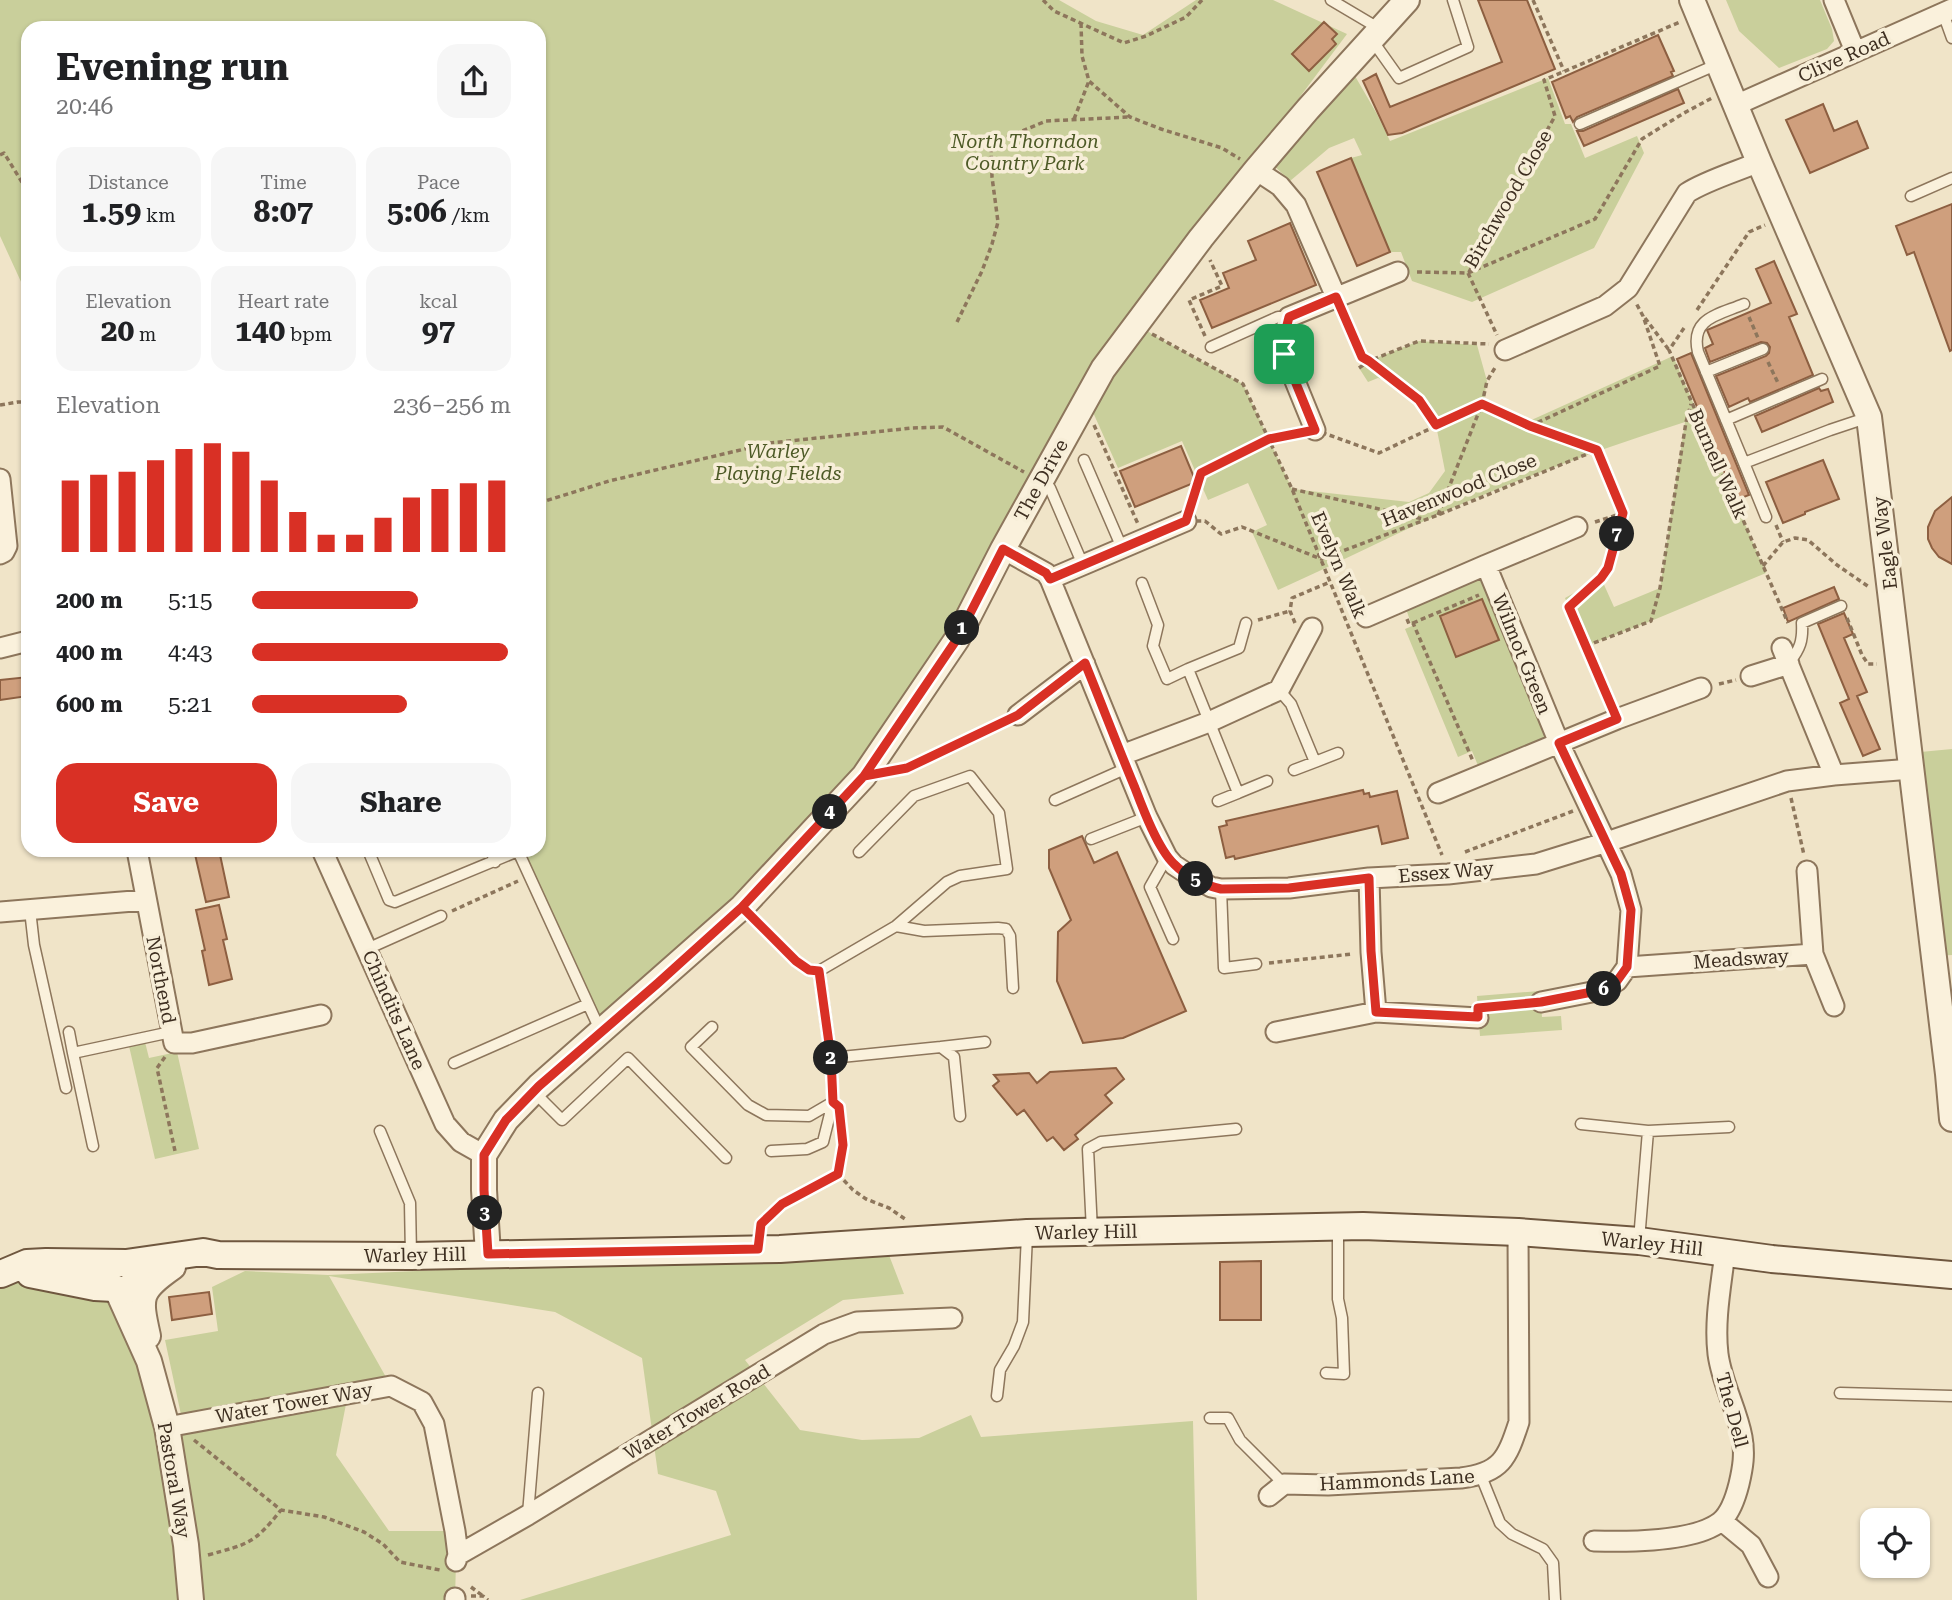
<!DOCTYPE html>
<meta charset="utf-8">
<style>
:root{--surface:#fff;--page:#f6f6f6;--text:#202124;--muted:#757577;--accent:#d93025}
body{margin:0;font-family:"Roboto Serif",serif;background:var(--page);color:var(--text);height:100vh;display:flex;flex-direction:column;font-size:26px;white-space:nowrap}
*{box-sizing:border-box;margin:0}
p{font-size:23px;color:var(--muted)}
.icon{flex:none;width:38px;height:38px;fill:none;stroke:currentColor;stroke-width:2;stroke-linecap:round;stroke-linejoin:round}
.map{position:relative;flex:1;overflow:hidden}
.sheet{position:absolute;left:21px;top:21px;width:525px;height:836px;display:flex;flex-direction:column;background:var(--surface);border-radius:21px;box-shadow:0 2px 5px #0004}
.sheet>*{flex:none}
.tools{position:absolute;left:1860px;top:1508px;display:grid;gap:14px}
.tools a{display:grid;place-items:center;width:70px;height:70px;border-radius:14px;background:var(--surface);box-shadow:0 2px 5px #0004;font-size:35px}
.pin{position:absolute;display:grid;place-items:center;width:60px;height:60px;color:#fff;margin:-30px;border-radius:14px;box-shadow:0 4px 10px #0006}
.km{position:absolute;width:35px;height:35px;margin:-18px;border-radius:50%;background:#222;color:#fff;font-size:19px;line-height:35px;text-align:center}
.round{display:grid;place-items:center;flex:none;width:74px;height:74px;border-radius:21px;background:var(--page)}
.head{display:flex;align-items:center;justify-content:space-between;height:119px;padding:0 35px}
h1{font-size:38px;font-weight:700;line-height:52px}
.figures{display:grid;grid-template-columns:repeat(3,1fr);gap:10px;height:119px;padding:7px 35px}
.figures div{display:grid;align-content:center;border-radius:18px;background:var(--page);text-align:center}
.figures b{font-size:30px;font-weight:700}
.figures small{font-size:19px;font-weight:400}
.figures p{font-size:19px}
.chart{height:196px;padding:14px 35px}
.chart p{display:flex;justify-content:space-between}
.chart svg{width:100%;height:126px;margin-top:7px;stroke:var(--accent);stroke-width:6}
.primary-button{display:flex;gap:14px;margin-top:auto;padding:14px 35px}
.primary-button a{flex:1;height:80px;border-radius:21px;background:var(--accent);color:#fff;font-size:28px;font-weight:700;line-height:80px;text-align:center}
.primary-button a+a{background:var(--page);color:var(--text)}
ul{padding:0 35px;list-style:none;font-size:23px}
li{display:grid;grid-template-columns:112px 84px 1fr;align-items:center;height:52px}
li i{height:18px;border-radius:9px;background:var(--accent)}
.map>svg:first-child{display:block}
.green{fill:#c9cf9b;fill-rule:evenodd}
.building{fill:#cf9f7d;stroke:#8d5f41;stroke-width:2}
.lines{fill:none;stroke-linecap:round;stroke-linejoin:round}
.service-casing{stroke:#8d765c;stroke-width:13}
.minor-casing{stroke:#8d765c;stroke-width:23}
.tertiary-casing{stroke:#8d765c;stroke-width:28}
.secondary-casing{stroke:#6f573f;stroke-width:30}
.path{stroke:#8d765c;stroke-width:3.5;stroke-dasharray:5 3.5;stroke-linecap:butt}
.service{stroke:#faf1dc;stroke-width:10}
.minor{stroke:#faf1dc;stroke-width:19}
.tertiary{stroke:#faf1dc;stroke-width:24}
.secondary{stroke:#faf1dc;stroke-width:26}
.route-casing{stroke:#fff;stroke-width:14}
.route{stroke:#d93025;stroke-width:9}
.labels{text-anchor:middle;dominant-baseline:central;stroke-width:7;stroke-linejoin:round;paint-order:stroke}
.street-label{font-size:19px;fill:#3d2e20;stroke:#f7eed8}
.park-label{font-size:19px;font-style:italic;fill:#4d5a26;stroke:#f7eed8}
</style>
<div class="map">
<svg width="1952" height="1600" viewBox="0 0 1952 1600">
<rect width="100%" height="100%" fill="#f0e4c8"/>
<!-- green -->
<path class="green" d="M 0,0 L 1059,0 L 1096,21 L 1143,35 L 1196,0 L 1273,0 L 1347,34 L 1099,365 L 1137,323 L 1153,335 L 1243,384 L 1292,489 L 1409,502 L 1429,493 L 1445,471 L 1436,425 L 1419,400 L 1397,384 L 1378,378 L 1368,382 L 1359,368 L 1369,361 L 1419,341 L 1477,345 L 1487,381 L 1483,404 L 1527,422 L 1673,356 L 1766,573 L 1651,621 L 1586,646 L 1565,598 L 1601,578 L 1614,607 L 1660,588 L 1685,422 C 1601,449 1517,479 1437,515 C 1383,540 1331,566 1278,590 L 1252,532 L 1267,525 L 1248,483 L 1208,500 L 1182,441 L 1118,468 L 1087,399 L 864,776 L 601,1032 L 519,851 L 539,850 L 539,28 L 28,28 L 28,297 L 0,236 Z
M 1726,0 L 1820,0 L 1832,29 L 1834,41 L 1827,49 L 1779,68 L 1739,31 Z
M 1348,64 L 1377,114 L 1390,141 L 1548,78 L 1565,124 L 1571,124 L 1585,158 L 1637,136 L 1644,153 L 1594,248 L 1472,302 L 1412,281 L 1401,252 L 1390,252 L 1351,158 L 1362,155 L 1354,138 L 1329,148 L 1290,181 L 1266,158 Z
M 1481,571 L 1550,739 L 1479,768 L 1472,751 L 1458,757 L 1405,629 L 1412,626 L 1405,606 ZM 1482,599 L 1499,640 L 1456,657 L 1440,617 Z
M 1952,749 L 1952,955 L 1934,956 L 1910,753 Z
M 1540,991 L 1542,1017 L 1561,1016 L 1562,1030 L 1480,1036 L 1477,996 Z
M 145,1042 L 149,1058 L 177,1052 L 199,1149 L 155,1159 L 129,1046 Z
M 887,1250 L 904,1294 L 843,1300 L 745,1360 L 800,1430 L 862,1440 L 919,1438 L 971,1415 L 981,1437 L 1193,1421 L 1197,1600 L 520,1600 L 731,1535 L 716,1491 L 658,1474 L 642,1358 L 555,1312 L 329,1276 L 391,1386 L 348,1394 L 336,1455 L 389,1531 L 455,1531 L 456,1561 L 455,1600 L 0,1600 L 0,1274 L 125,1305 L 167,1427 L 183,1424 L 165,1340 L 218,1331 L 212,1287 L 245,1271 L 328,1275 Z"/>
<!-- building -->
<path class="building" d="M 1478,0 L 1527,0 L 1555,69 L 1402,133 L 1388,135 L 1363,81 L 1376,74 L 1390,107 L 1502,62 Z
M 1324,22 L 1337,34 L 1332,39 L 1336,44 L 1309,71 L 1292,54 Z
M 1658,35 L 1674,71 L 1671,72 L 1673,76 L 1577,117 L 1573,122 L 1570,116 L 1566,118 L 1552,82 Z
M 1678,89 L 1684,103 L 1584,146 L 1577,131 L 1583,131 Z
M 1823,104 L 1834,131 L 1857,121 L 1868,148 L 1810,173 L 1786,120 Z
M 1351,158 L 1390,252 L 1357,266 L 1317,172 Z
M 1952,204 L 1952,350 L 1950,351 L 1914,252 L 1907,255 L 1896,226 Z
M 1290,223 L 1316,285 L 1212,328 L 1200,300 L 1229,288 L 1223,273 L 1256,260 L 1248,241 Z
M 1774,261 L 1797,314 L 1789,317 L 1813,375 L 1750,402 L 1748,398 L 1729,407 L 1716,376 L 1766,356 L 1769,353 L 1770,347 L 1767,343 L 1761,342 L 1710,362 L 1705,348 L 1713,344 L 1707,330 L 1771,303 L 1756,269 Z
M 1691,353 L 1749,495 L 1736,500 L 1677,359 Z
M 1819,388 L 1821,391 L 1828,389 L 1833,402 L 1762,432 L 1755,416 Z
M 1181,446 L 1196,482 L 1135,507 L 1120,471 Z
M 1823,460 L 1839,499 L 1805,512 L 1805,514 L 1783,523 L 1766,482 Z
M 1952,497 L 1952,564 L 1939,557 L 1932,548 L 1928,539 L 1928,527 L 1935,511 Z
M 1834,587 L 1839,599 L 1788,622 L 1783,608 Z
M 1482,599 L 1499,640 L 1456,657 L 1440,616 Z
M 1844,613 L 1853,634 L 1844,638 L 1867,692 L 1857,696 L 1880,749 L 1863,756 L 1840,703 L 1849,699 L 1818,624 Z
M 28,677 L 28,696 L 0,700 L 0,680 Z
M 1363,790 L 1364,794 L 1369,793 L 1370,797 L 1397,791 L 1408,838 L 1382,844 L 1378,826 L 1235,859 L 1234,856 L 1226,858 L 1219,827 L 1227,825 L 1226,821 Z
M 1082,836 L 1094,863 L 1117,852 L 1186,1011 L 1123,1038 L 1083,1043 L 1057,981 L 1058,932 L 1071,920 L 1049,868 L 1049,850 Z
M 194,850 L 219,850 L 229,897 L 206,902 Z
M 219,905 L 227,939 L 223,940 L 232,979 L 209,985 L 202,951 L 205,950 L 196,910 Z
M 1116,1068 L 1124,1079 L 1105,1095 L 1112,1103 L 1075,1135 L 1078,1139 L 1064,1150 L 1053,1137 L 1047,1141 L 1024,1110 L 1017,1115 L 993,1086 L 999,1081 L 994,1075 L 1029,1073 L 1037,1083 L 1050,1072 Z
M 1261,1261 L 1261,1320 L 1220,1320 L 1220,1262 Z
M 209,1292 L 212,1314 L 172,1320 L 169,1297 Z"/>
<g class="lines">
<defs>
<path id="service" d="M 1331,0 L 1380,29
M 1943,13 L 1952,38
M 1372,40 L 1399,78 L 1468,47 L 1453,0
M 1580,124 L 1718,64
M 1911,196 L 1952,178
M 1744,304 C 1718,315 1690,318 1698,352 L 1744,463 L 1830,430 L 1869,417
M 1211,347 L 1278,317 L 1289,317
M 1706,372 L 1763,349
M 1726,420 L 1822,379
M 1084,460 L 1122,548
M 1744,463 L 1766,517
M 1050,488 L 1083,565
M 1142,583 L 1158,625 L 1153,646 L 1167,679 L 1188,669 L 1238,793 L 1218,801
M 1789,663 C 1800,649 1803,641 1802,623 L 1841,606
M 1188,669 L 1239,648 L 1246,623
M 1279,690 L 1291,704 L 1315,762 L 1294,770
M 1315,762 L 1338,753
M 1238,793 L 1267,781
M 1055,800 L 1127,768
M 1091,839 L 1147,817
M 368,850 L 389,900 L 395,902 L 518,851 L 601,1032
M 491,850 L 495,862
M 1167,857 L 1150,887 L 1173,939
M 1221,889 L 1224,968 L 1256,964
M 30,910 L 34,945 L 66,1088
M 896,926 L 924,931 L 998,928 L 1006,929 L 1010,936 L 1013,988
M 367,949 L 441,916
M 819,971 L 896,926 L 947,882 L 960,876 L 1007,869 L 999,813 L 970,776 L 914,796 L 859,852
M 712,1027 L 691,1047 L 748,1105 L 766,1115 L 809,1116 L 833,1102 L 831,1058 L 819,971 L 809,970 L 796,961 L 742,907
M 69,1032 L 73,1053
M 941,1047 L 985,1042
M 831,1058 L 941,1047 L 954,1057 L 960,1116
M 454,1063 L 588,1004
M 535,1093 L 562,1120 L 628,1058 L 726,1158
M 1581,1124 L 1648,1131
M 380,1131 L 410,1203 L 411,1255
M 93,1146 L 73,1053 L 171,1032
M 771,1151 L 807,1149 L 823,1142 L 833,1102
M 1092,1231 L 1088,1149 L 1101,1142 L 1236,1129
M 1639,1240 L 1648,1131 L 1729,1127
M 1326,1373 L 1344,1374 L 1342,1318 L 1338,1299 L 1338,1227
M 1840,1393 L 1952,1396
M 997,1396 L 1000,1370 L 1014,1346 L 1023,1322 L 1027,1235
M 1210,1418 L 1228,1418 L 1240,1440 L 1284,1484
M 1481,1476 L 1500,1523 L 1512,1534 L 1543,1549 L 1553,1563 L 1555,1600
M 528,1514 L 538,1393"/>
<path id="minor" d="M 1834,0 L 1855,51
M 1736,105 L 1952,9
M 1256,170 L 1280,186 L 1296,205 L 1336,297
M 1505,350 L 1605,306 L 1628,288 L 1687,193 C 1705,181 1738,171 1759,162
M 1315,430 L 1284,354 L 1284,337 L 1289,317 L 1398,272
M 0,479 L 7,546 L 4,552 L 0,554
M 1577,527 L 1486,565 L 1559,743 L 1621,874 L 1631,910 L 1627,967 L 1813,954 L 1807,871
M 1003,549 L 1046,573 L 1050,579 L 1147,817 L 1167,857 L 1174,865 L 1189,875 L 1211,887 L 1221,889 L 1289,888 L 1369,878 L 1448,874 L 1536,864 L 1607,842 L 1787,781 L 1834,775 L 1912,769
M 1050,579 L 1186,521
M 1366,617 L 1486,565
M 0,648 L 28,641
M 1782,648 L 1834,775
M 1751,676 L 1789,664
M 1018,715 L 1085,664
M 1122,755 L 1209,722 L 1279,690 L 1312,628
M 1438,793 L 1617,719 L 1701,688
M 137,850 L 174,1043 L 192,1043 L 321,1015
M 322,850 L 445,1124 L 461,1142 L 484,1155
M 1369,878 L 1371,952 L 1376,1012
M 0,912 L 146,900
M 1813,954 L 1834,1006
M 1541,1002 L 1602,990 L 1617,981 L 1627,967
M 1276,1032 L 1376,1012 L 1478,1018
M 167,1427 L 391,1386 L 422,1402 L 434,1424 L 455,1531 L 458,1555 L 456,1561
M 1269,1496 L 1284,1484 L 1328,1485 L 1461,1478 C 1501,1473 1507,1459 1519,1422 L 1518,1232
M 1722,1521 L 1751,1545 L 1768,1577
M 1594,1541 C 1626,1542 1694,1542 1720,1522 C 1730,1514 1736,1496 1739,1484 C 1743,1467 1745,1454 1742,1437 C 1737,1409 1722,1384 1718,1354 C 1714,1321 1721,1286 1725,1252
M 458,1555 L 528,1515 L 824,1334 L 857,1322 L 952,1318
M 455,1600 L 455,1598"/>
<path id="tertiary" d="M 1692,0 L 1759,162 L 1869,417 L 1948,1074 L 1952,1119
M 488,1254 L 484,1190 L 484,1155 L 506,1120 L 539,1086 L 742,907 L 864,776 L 957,639 L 1003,549 L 1103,369 L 1201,238 L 1256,170 L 1308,109 L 1407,0
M 117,1290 L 149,1361 L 167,1427 L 186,1545 L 191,1600
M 148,1336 C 139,1296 139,1291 173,1267"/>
<path id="secondary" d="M 1,1274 L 27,1263 L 46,1262 L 126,1263 L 203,1252 L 218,1255 L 411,1256 L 780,1249 L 1027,1233 L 1363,1226 L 1518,1232 L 1639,1241 L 1772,1259 L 1952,1275
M 30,1274 L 95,1287 L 114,1288 L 122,1291 L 130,1289 L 136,1281 L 135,1270 L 126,1263"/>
</defs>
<!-- service casing -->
<use href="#service" class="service-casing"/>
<!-- minor casing -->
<use href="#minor" class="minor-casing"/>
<!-- tertiary casing -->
<use href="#tertiary" class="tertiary-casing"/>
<!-- secondary casing -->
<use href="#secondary" class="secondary-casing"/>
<!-- path -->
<path class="path" d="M 1043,0 L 1054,11 L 1124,43 L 1146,36 L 1186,17 L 1202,0
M 1533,0 L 1564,71
M 1081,23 L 1082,56 L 1089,81 L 1130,117 L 1161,129 L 1222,148 L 1240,159
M 1074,119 L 1089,81
M 0,155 L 4,153 L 28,192
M 1417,272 L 1468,273 L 1595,219 L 1642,139 L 1684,113 L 1712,98
M 1469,272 L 1555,116 L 1544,80 L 1680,22
M 1468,273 L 1497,335
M 1697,310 L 1749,232 L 1765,225
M 1343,314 L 1362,357 L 1369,361 L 1419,400 L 1436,425
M 1749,317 L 1758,338
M 1645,318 L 1669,350
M 957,322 L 982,271 L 992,244 L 998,222 L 992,177 L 991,144 L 1046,121 L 1130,117
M 1684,328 L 1669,350 L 1788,623
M 1152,334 L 1243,384 L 1292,489 L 1442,855
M 1205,336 L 1189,300 L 1222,286 L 1210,260
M 1768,362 L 1778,383
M 1359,368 L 1369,361 L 1419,341 L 1489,344
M 1482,404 L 1530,426 L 1597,450 L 1438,515 L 1321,559 L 1242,527 L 1221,534 L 1205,521 L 1186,521 L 1201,473 L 1269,439 L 1315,430 L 1379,453 Z
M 0,405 L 18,402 L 28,402
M 1094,425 L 1138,524
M 1530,426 L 1660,366 L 1643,316 L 1636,303
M 1597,450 L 1623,513 L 1608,568 L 1601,578 L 1569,607 L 1610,703
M 1292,489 L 1423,519
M 539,503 L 609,481 L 770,443 L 912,428 L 943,427 L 1024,472
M 1438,515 L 1482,404 L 1487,381 L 1496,366
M 1595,522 L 1623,513
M 1776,525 L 1783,542
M 28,557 L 25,558 L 28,569
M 1763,566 L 1783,542 L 1795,538 L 1808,540 L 1837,565 L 1869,587
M 1847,618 L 1862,655 L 1868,664 L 1877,664
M 1407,619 L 1409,624 L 1413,623 L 1473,761
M 1258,620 L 1290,611
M 1295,623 L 1290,611 L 1292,598 L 1330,582
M 1413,623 L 1479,595
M 1586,646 L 1651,621 L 1660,588 L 1686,422 L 1691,404
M 1719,684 L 1736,680
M 892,770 L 907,768 L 1003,722
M 1791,798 L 1804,855
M 1465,852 L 1573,811
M 452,911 L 518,881
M 1269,963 L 1352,954
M 1490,1007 L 1525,1004
M 165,1057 L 157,1068 L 175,1151
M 838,1174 L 853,1190 L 866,1199 L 889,1208 L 905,1219
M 760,1229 C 765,1208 818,1185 838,1174 L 843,1145 L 841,1129
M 194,1440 L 281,1510 L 324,1517 L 364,1532 L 383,1544 L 400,1562 L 440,1570
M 208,1555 C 248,1544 254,1544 281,1510
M 471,1587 L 483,1596
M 471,1596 L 483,1596 L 488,1600"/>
<!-- service -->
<use href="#service" class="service"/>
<!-- minor -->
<use href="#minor" class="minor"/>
<!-- tertiary -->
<use href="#tertiary" class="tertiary"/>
<!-- secondary -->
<use href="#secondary" class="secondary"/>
</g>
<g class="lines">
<defs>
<path id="route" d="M 1284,354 L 1315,430 L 1269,439 L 1201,473 L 1186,521 L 1050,579 L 1046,573 L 1003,549 L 957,639 L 864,776 L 742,907 L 796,961 L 809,970 L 819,971 L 831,1058 L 833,1102 L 839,1107 L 843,1145 L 838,1174 L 782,1204 L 761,1224 L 758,1249 L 488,1254 L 484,1190 L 484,1155 L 506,1120 L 539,1086 L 658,983 L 742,907 L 864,776 L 907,768 L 1018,715 L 1085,663 C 1102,705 1118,747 1135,788 C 1143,809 1158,849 1174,864 C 1186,876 1204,885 1221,889 L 1289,888 L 1369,878 L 1371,951 L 1376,1012 L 1478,1017 L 1478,1008 L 1541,1002 L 1602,990 L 1617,981 L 1627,967 L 1631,910 L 1621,874 L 1559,743 L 1617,719 L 1569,607 L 1601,578 L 1608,568 L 1623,513 L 1597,450 L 1530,426 L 1482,404 L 1436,425 L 1419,400 L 1369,361 L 1362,357 L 1336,297 L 1289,317 L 1284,337 L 1284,354"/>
</defs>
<!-- route casing -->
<use href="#route" class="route-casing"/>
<!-- route -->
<use href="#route" class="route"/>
</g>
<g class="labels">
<!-- street labels -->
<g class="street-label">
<text transform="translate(1844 57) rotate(-24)">Clive Road</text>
<text transform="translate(1508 199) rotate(-60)">Birchwood Close</text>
<text transform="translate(1718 464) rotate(66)">Burnell Walk</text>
<text transform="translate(1041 480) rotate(-61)">The Drive</text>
<text transform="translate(1459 490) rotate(-22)">Havenwood Close</text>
<text transform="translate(1885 543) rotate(-97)">Eagle Way</text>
<text transform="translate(1339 565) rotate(67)">Evelyn Walk</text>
<text transform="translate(1522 654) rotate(68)">Wilmot Green</text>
<text transform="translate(1446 872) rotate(-5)">Essex Way</text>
<text transform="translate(1741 959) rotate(-4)">Meadsway</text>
<text transform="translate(161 980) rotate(79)">Northend</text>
<text transform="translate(394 1010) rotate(66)">Chindits Lane</text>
<text transform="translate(1086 1232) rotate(-1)">Warley Hill</text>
<text transform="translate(1652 1244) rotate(6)">Warley Hill</text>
<text transform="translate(415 1255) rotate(-1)">Warley Hill</text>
<text transform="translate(294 1403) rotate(-10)">Water Tower Way</text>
<text transform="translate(1732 1410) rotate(75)">The Dell</text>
<text transform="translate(697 1412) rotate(-31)">Water Tower Road</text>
<text transform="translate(174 1480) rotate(80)">Pastoral Way</text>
<text transform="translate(1397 1480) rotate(-3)">Hammonds Lane</text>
</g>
<!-- park labels -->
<g class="park-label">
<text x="1025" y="141">North Thorndon<tspan x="1025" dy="22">Country Park</tspan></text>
<text x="778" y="451">Warley<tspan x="778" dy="22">Playing Fields</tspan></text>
</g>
</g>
</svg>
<div class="tools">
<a><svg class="icon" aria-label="locate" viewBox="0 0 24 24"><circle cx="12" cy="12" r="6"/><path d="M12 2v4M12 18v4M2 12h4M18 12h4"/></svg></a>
</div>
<div class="pin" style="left:1284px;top:354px;background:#1e9e55"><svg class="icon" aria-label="arrive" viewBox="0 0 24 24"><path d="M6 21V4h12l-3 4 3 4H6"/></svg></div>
<b class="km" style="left:962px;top:628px">1</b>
<b class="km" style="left:831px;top:1058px">2</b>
<b class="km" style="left:485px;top:1213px">3</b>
<b class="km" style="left:830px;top:812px">4</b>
<b class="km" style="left:1196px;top:879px">5</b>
<b class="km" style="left:1604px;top:989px">6</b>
<b class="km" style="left:1617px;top:534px">7</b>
<section class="sheet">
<div class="head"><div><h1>Evening run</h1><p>20:46</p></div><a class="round"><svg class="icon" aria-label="share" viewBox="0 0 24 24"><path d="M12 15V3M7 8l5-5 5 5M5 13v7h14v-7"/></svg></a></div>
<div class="figures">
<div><p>Distance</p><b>1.59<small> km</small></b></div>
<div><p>Time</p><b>8:07</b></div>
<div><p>Pace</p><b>5:06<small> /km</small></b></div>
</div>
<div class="figures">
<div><p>Elevation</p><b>20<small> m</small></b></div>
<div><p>Heart rate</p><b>140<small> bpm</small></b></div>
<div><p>kcal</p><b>97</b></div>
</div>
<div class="chart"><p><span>Elevation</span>236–256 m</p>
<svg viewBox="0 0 160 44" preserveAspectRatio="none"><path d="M5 44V19M15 44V17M25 44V16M35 44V12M45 44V8M55 44V6M65 44V9M75 44V19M85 44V30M95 44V38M105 44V38M115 44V32M125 44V25M135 44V22M145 44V20M155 44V19"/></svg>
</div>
<ul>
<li><b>200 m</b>5:15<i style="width:64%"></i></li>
<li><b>400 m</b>4:43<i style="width:99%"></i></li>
<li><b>600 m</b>5:21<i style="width:60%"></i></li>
</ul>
<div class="primary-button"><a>Save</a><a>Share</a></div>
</section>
</div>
